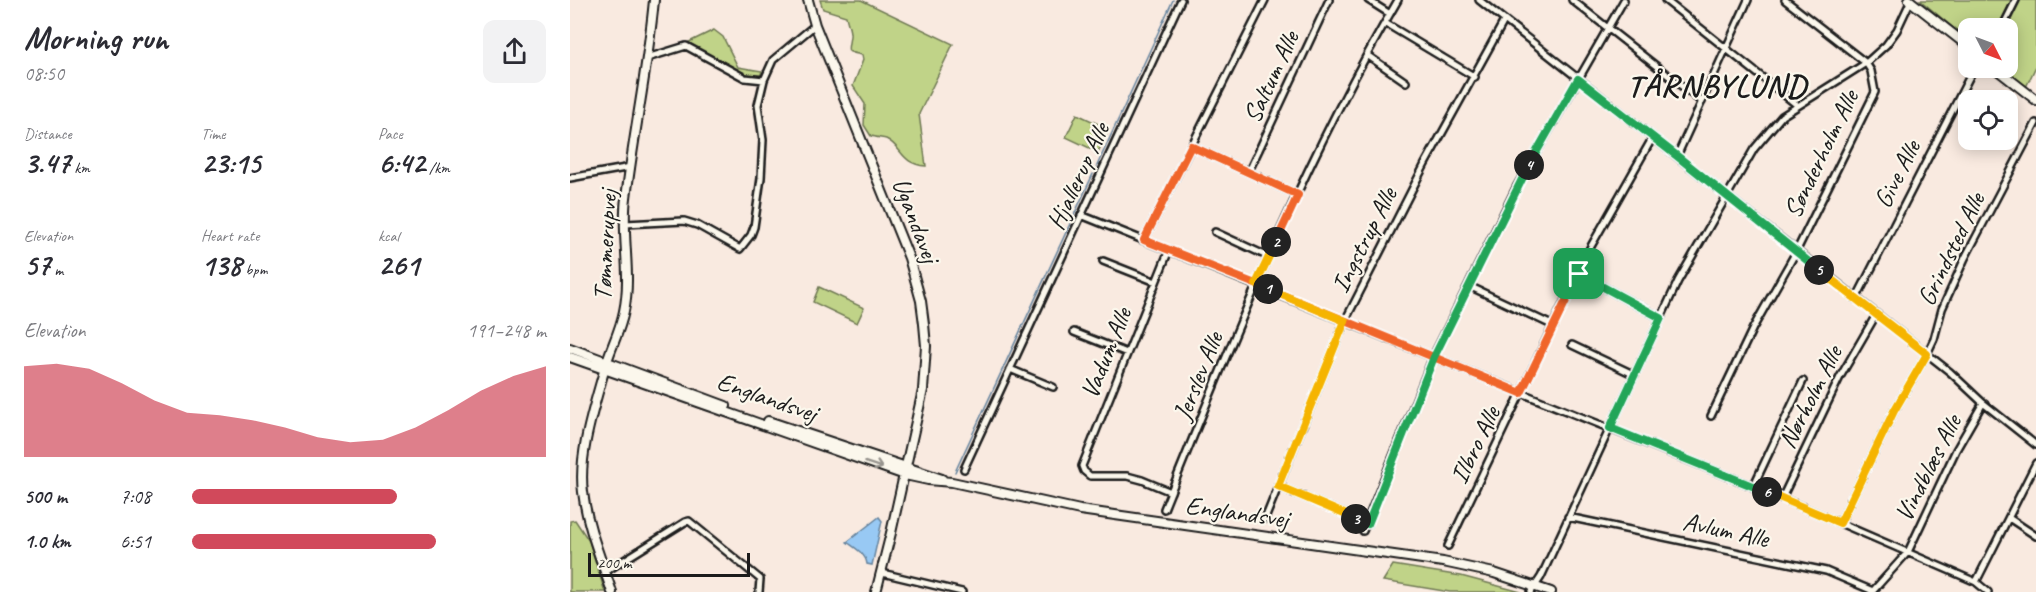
<!DOCTYPE html>
<meta charset="utf-8">
<style>
:root{--surface:#fff;--page:#f2f2f3;--text:#2b2b33;--muted:#7c7c81;--accent:#d1495b}
body{margin:0;font-family:Caveat,sans-serif;background:var(--page);color:var(--text);height:100vh;display:flex;flex-direction:column;font-size:22px;white-space:nowrap}
*{box-sizing:border-box;margin:0}
p{font-size:20px;color:var(--muted)}
.icon{flex:none;width:33px;height:33px;fill:none;stroke:currentColor;stroke-width:2;stroke-linecap:round;stroke-linejoin:round}
.map{position:relative;flex:1;overflow:hidden}
.sheet{display:flex;flex-direction:column;background:var(--surface);width:570px}
.sheet>*{flex:none}
.needle{width:39px;rotate:132deg}
.fabs{position:absolute;left:1388px;top:18px;display:grid;gap:12px}
.fabs a{display:grid;place-items:center;width:60px;height:60px;border-radius:12px;background:var(--surface);box-shadow:0 3px 15px #0003;font-size:30px}
.scale{position:absolute;left:18px;bottom:15px;width:162px;box-sizing:border-box;padding-left:6px;border:3px solid #1c1c1c;border-top:0;font-size:16px;line-height:21px;white-space:nowrap;color:#1c1c1c;-webkit-text-stroke:4px #fbf7ec;paint-order:stroke}
.pin{position:absolute;display:grid;place-items:center;width:51px;height:51px;color:#fff;margin:-26px;border-radius:12px;box-shadow:0 3px 9px #0006}
.km{position:absolute;width:30px;height:30px;margin:-15px;border-radius:50%;background:#222;color:#fff;font-size:16px;line-height:30px;text-align:center}
.round{display:grid;place-items:center;flex:none;width:63px;height:63px;border-radius:12px;background:var(--page)}
.head{display:flex;align-items:center;justify-content:space-between;height:102px;padding:0 24px}
h1{font-size:33px;font-weight:600;line-height:45px}
.figures{display:grid;grid-template-columns:repeat(3,1fr);gap:9px;height:102px;padding:6px 24px}
.figures div{display:grid;align-content:center}
.figures b{font-size:30px;font-weight:600}
.figures small{font-size:16px;font-weight:400}
.figures p{font-size:16px}
.chart{height:168px;padding:12px 24px}
.chart p{display:flex;justify-content:space-between}
.chart svg{width:100%;height:108px;margin-top:6px;fill:var(--accent);opacity:.7}
ul{padding:0 24px;list-style:none;font-size:20px}
li{display:grid;grid-template-columns:96px 72px 1fr;align-items:center;height:45px}
li i{height:15px;border-radius:8px;background:var(--accent)}
main{display:flex;flex:1;min-height:0}
.map>svg:first-child{display:block}
.green{fill:#c0d388;stroke:#6e7852;stroke-width:1.5}
.water{fill:#98c9f4;stroke:#66849e;stroke-width:1.5}
.lines{fill:none;stroke-linecap:round;stroke-linejoin:round}
.stream{stroke:#66849e;stroke-width:1.5}
.street-casing{stroke:#1c1c1c;stroke-width:10}
.secondary-casing{stroke:#1c1c1c;stroke-width:12}
.street{stroke:#fbf7ec;stroke-width:5}
.secondary{stroke:#fbf7ec;stroke-width:8}
.oneway{stroke:#97948e}
.split-1-casing{stroke:#fff;stroke-width:12}
.split-2-casing{stroke:#fff;stroke-width:12}
.split-3-casing{stroke:#fff;stroke-width:12}
.split-4-casing{stroke:#fff;stroke-width:12}
.split-5-casing{stroke:#fff;stroke-width:12}
.split-6-casing{stroke:#fff;stroke-width:12}
.split-7-casing{stroke:#fff;stroke-width:12}
.split-1{stroke:#f0652b;stroke-width:8}
.split-2{stroke:#f0652b;stroke-width:8}
.split-3{stroke:#f5b400;stroke-width:8}
.split-4{stroke:#22a559;stroke-width:8}
.split-5{stroke:#22a559;stroke-width:8}
.split-6{stroke:#f5b400;stroke-width:8}
.split-7{stroke:#22a559;stroke-width:8}
.labels{text-anchor:middle;dominant-baseline:central;stroke-width:4.5;stroke-linejoin:round;paint-order:stroke}
.street-label{font-size:26px;fill:#1c1c1c;stroke:#fbf7ec}
.district-label{font-size:32px;font-weight:bold;letter-spacing:1.5px;fill:#1c1c1c;stroke:#fbf7ec}
</style>
<main>
<section class="sheet">
<div class="head"><div><h1>Morning run</h1><p>08:50</p></div><a class="round"><svg class="icon" aria-label="share" viewBox="0 0 24 24"><path d="M12 15V3M7 8l5-5 5 5M5 13v7h14v-7"/></svg></a></div>
<div class="figures">
<div><p>Distance</p><b>3.47<small> km</small></b></div>
<div><p>Time</p><b>23:15</b></div>
<div><p>Pace</p><b>6:42<small> /km</small></b></div>
</div>
<div class="figures">
<div><p>Elevation</p><b>57<small> m</small></b></div>
<div><p>Heart rate</p><b>138<small> bpm</small></b></div>
<div><p>kcal</p><b>261</b></div>
</div>
<div class="chart"><p><span>Elevation</span>191–248 m</p>
<svg viewBox="0 0 160 44" preserveAspectRatio="none"><path d="M0 44V7L10 6L20 8L30 14L40 21L50 26L60 27L70 29L80 32L90 36L100 38L110 37L120 32L130 25L140 17L150 11L160 7V44z"/></svg>
</div>
<ul>
<li><b>500 m</b>7:08<i style="width:58%"></i></li>
<li><b>1.0 km</b>6:51<i style="width:69%"></i></li>
</ul>
</section>
<div class="map">
<svg width="1466" height="592" viewBox="0 0 1466 592">
<rect width="100%" height="100%" fill="#f9eae0"/>
<filter id="ink" filterUnits="userSpaceOnUse"><feTurbulence type="fractalNoise" baseFrequency=".0167" numOctaves="2"/><feDisplacementMap in="SourceGraphic" scale="12" xChannelSelector="R" yChannelSelector="G"/><feConvolveMatrix kernelMatrix="1 2 1 2 8 2 1 2 1" color-interpolation-filters="sRGB"/></filter>
<g filter="url(#ink)">
<!-- green -->
<path class="green" d="M 250,0 L 291,0 L 383,44 L 349,114 L 356,166 C 330,164 332,146 316,139 C 311,138 305,137 301,136 L 294,125 L 295,104 L 283,86 L 293,60 L 292,55 C 274,51 278,53 280,36 C 281,31 277,22 276,16 L 253,9 Z
M 1350,0 L 1466,0 L 1466,66 L 1456,87 L 1432,68 L 1437,68 L 1437,28 L 1398,28 L 1398,40 Z
M 144,30 L 153,37 L 168,67 L 192,71 L 190,77 C 163,73 142,58 119,44 L 113,45 Z
M 507,114 L 539,129 L 528,152 L 496,137 Z
M 249,287 L 294,308 L 287,323 L 243,302 Z
M 5,520 L 19,541 L 35,592 L 0,592 L 0,521 Z
M 823,565 L 891,576 L 951,592 L 880,592 L 813,581 Z"/>
<!-- water -->
<path class="water" d="M 309,517 L 312,521 L 302,565 L 297,564 C 296,554 285,548 277,542 Z"/>
<g class="lines">
<!-- stream -->
<path class="stream" d="M 525,170 L 603,0
M 385,472 L 523,174"/>
<defs>
<path id="street" d="M 798,0 L 820,14
M 909,0 L 1380,372 L 1413,403 L 1466,445
M 1002,0 L 1132,102
M 1095,0 L 1227,105
M 815,23 L 905,77
M 1432,28 L 1446,0
M 797,55 L 836,82
M 77,58 L 116,46 L 175,78 L 194,80
M 621,146 L 728,195
M 1107,156 L 1178,0
M 679,171 L 759,0
M 0,178 L 61,167
M 511,215 L 1212,498 L 1406,582 L 1418,592
M 55,224 L 114,221 L 127,225 L 170,249 L 181,235 L 184,227 L 191,178 L 193,140 L 188,105 L 194,80 L 203,60 L 245,25
M 645,232 L 699,257
M 574,240 L 695,0
M 599,250 L 512,466 L 514,471 L 520,476 L 557,476 L 572,480 L 601,492
M 533,261 L 586,282
M 1009,274 L 1091,318
M 899,286 L 984,326
M 1286,299 L 1404,68
M 504,332 L 557,353
M 1002,345 L 1065,375
M 440,369 L 483,387
M 1141,416 L 1183,328 L 1226,252 L 1305,92 L 1301,71 L 1296,63 L 1215,0
M 394,469 L 611,0
M 708,486 L 798,524
M 1183,487 L 1233,381
M 1212,498 L 1270,377 L 1306,315
M 594,509 C 664,336 733,161 828,0
M 998,517 L 1256,571 L 1303,591
M 1439,518 L 1466,536
M 695,519 L 775,321 L 855,164 L 934,21
M 1270,523 L 1324,411 L 1357,354 L 1364,339 L 1372,309 L 1395,258 L 1466,123
M 793,531 L 863,357 L 947,186 L 1054,0
M 878,546 L 1020,248 L 1083,137
M 35,572 L 115,522 L 119,521 L 190,579 L 189,592
M 312,573 L 392,592
M 1406,582 L 1466,463
M 961,592 L 971,577 L 1108,281 L 1184,149 L 1212,116 L 1296,63 L 1316,45 L 1327,30 L 1341,0
M 1302,592 L 1338,552 L 1386,450 L 1413,403"/>
<path id="secondary" d="M 238,0 L 245,25 L 339,258 L 351,301 L 354,324 L 356,346 L 353,390 L 321,533 L 306,592
M 1339,0 L 1398,46
M 1425,68 L 1466,100
M 0,348 L 156,406
M 0,357 L 335,475 L 358,480 L 382,482 L 510,510 L 873,562 L 924,573 L 981,592
M 198,421 L 372,479
M 42,592 C 31,559 17,526 13,492 C 8,455 24,407 34,371 C 39,351 50,332 54,311 C 62,274 51,235 56,198 C 64,132 78,66 84,0"/>
</defs>
<!-- street casing -->
<use href="#street" class="street-casing"/>
<!-- secondary casing -->
<use href="#secondary" class="secondary-casing"/>
<!-- street -->
<use href="#street" class="street"/>
<!-- secondary -->
<use href="#secondary" class="secondary"/>
</g>
<!-- one-way arrows -->
<defs><path id="oneway-shaft" d="M-6 0H5M1.5-3L5.5 0L1.5 3" fill="none" stroke-width="1.6" stroke-linecap="round" stroke-linejoin="round" transform="scale(1.5)"/></defs>
<use class="oneway" href="#oneway-shaft" transform="translate(304 465) rotate(19)"/>
</g>
<g class="lines" filter="url(#ink)">
<defs>
<path id="split-1" d="M 698,289 L 951,393 L 1009,274"/>
<path id="split-2" d="M 698,289 L 574,240 L 621,146 L 728,195 L 706,242"/>
<path id="split-3" d="M 706,242 L 686,284 L 775,321 L 708,486 L 786,519"/>
<path id="split-4" d="M 786,519 L 798,524 L 864,357 L 959,165"/>
<path id="split-5" d="M 959,165 L 1008,79 L 1107,156 L 1249,270"/>
<path id="split-6" d="M 1197,492 L 1270,523 L 1324,411 L 1357,354 L 1249,270"/>
<path id="split-7" d="M 1009,274 L 1091,318 L 1040,428 L 1197,492"/>
</defs>
<!-- split-1 casing -->
<use href="#split-1" class="split-1-casing"/>
<!-- split-2 casing -->
<use href="#split-2" class="split-2-casing"/>
<!-- split-3 casing -->
<use href="#split-3" class="split-3-casing"/>
<!-- split-4 casing -->
<use href="#split-4" class="split-4-casing"/>
<!-- split-5 casing -->
<use href="#split-5" class="split-5-casing"/>
<!-- split-6 casing -->
<use href="#split-6" class="split-6-casing"/>
<!-- split-7 casing -->
<use href="#split-7" class="split-7-casing"/>
<!-- split-1 -->
<use href="#split-1" class="split-1"/>
<!-- split-2 -->
<use href="#split-2" class="split-2"/>
<!-- split-3 -->
<use href="#split-3" class="split-3"/>
<!-- split-4 -->
<use href="#split-4" class="split-4"/>
<!-- split-5 -->
<use href="#split-5" class="split-5"/>
<!-- split-6 -->
<use href="#split-6" class="split-6"/>
<!-- split-7 -->
<use href="#split-7" class="split-7"/>
</g>
<g class="labels">
<!-- street labels -->
<g class="street-label">
<text transform="translate(701 77) rotate(-65)">Saltum Alle</text>
<text transform="translate(1251 154) rotate(-64)">Sønderholm Alle</text>
<text transform="translate(1327 174) rotate(-63)">Give Alle</text>
<text transform="translate(508 176) rotate(-65)">Hjallerup Alle</text>
<text transform="translate(346 220) rotate(69)">Ugandavej</text>
<text transform="translate(794 240) rotate(-63)">Ingstrup Alle</text>
<text transform="translate(35 245) rotate(-87)">Tømmerupvej</text>
<text transform="translate(1381 249) rotate(-64)">Grindsted Alle</text>
<text transform="translate(536 353) rotate(-68)">Vadum Alle</text>
<text transform="translate(628 376) rotate(-68)">Jerslev Alle</text>
<text transform="translate(197 397) rotate(19)">Englandsvej</text>
<text transform="translate(1240 397) rotate(-63)">Nørholm Alle</text>
<text transform="translate(905 445) rotate(-64)">Ilbro Alle</text>
<text transform="translate(1358 468) rotate(-63)">Vindblæs Alle</text>
<text transform="translate(667 512) rotate(8)">Englandsvej</text>
<text transform="translate(1156 530) rotate(12)">Avlum Alle</text>
</g>
<!-- district labels -->
<g class="district-label">
<text x="1147" y="85">TÅRNBYLUND</text>
</g>
</g>
</svg>
<div class="fabs">
<a><svg class="needle" viewBox="-14 -14 28 28"><path d="M0-13l5 13h-10z" fill="#e53935"/><path d="M0 13l5-13h-10z" fill="#7c7c81"/></svg></a>
<a><svg class="icon" aria-label="locate" viewBox="0 0 24 24"><circle cx="12" cy="12" r="6"/><path d="M12 2v4M12 18v4M2 12h4M18 12h4"/></svg></a>
</div>
<div class="scale">200 m</div>
<div class="pin" style="left:1009px;top:274px;background:#1e9e55"><svg class="icon" aria-label="arrive" viewBox="0 0 24 24"><path d="M6 21V4h12l-3 4 3 4H6"/></svg></div>
<b class="km" style="left:698px;top:289px">1</b>
<b class="km" style="left:706px;top:242px">2</b>
<b class="km" style="left:786px;top:519px">3</b>
<b class="km" style="left:959px;top:165px">4</b>
<b class="km" style="left:1249px;top:270px">5</b>
<b class="km" style="left:1197px;top:492px">6</b>
</div>
</main>
